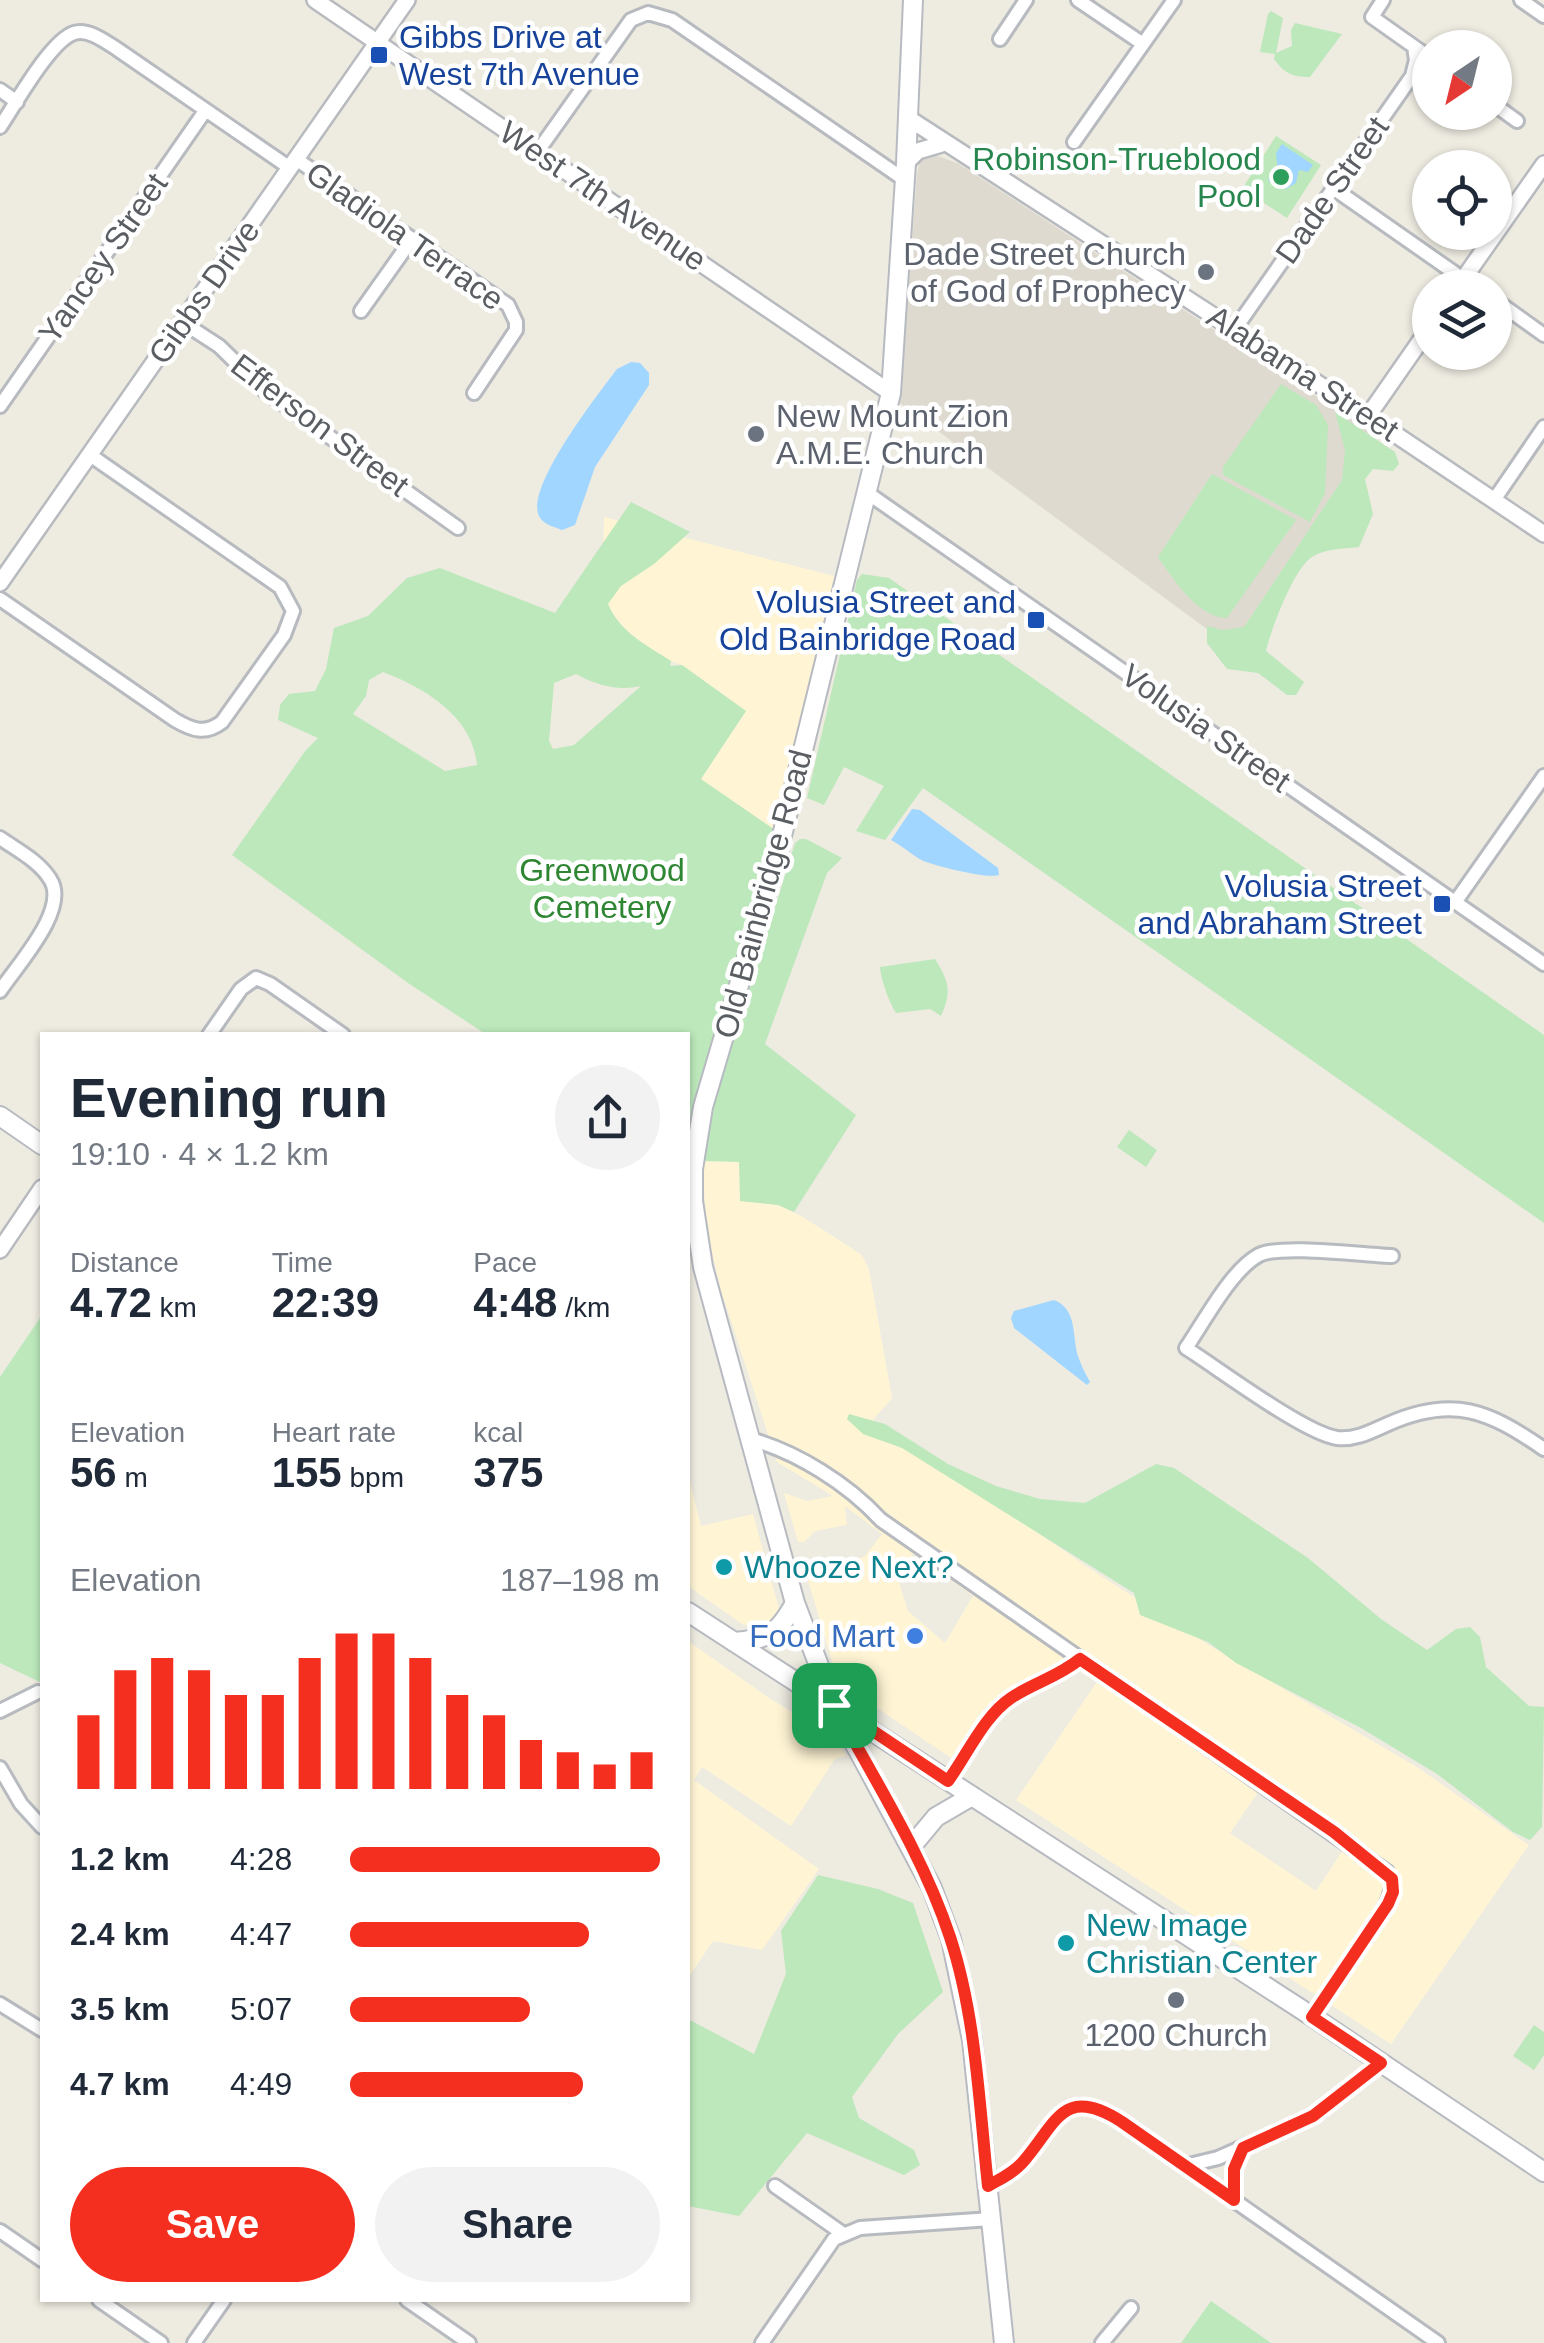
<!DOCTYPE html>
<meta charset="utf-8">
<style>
:root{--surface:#fff;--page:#f2f2f3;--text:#1f2937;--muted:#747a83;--accent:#f52f20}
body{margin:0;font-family:Arial,sans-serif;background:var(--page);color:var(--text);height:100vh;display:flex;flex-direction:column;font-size:38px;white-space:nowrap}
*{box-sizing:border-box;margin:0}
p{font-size:32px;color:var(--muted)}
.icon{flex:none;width:55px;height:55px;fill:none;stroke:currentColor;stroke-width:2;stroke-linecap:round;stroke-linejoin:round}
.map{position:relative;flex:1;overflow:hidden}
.drawer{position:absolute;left:40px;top:1032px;width:650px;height:1270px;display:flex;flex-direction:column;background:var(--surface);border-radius:0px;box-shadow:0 2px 8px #0004}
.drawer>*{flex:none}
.needle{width:65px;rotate:215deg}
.controls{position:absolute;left:1412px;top:30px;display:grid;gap:20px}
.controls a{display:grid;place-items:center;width:100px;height:100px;border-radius:50%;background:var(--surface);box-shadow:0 2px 8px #0004;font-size:50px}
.pin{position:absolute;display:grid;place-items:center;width:85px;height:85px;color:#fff;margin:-42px;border-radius:20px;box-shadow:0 5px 15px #0006}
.round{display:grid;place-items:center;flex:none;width:105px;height:105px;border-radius:52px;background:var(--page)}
.head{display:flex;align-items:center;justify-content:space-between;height:170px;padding:0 30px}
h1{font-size:55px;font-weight:700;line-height:75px}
.figures{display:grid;grid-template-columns:repeat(3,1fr);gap:15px;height:170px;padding:10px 30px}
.figures div{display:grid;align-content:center}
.figures b{font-size:42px;font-weight:700}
.figures small{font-size:28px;font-weight:400}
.figures p{font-size:28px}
.chart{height:280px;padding:20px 30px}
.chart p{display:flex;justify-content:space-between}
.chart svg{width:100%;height:180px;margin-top:10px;stroke:var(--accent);stroke-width:6}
.primary-button{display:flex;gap:20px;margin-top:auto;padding:20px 30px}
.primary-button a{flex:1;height:115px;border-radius:60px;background:var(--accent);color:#fff;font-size:40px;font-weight:700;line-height:115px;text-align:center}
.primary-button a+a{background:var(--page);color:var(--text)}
ul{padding:0 30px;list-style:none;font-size:32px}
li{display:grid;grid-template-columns:160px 120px 1fr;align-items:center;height:75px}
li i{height:25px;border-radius:12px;background:var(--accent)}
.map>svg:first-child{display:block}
.commercial{fill:#fff5d5;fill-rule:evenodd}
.education{fill:#dedad0}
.green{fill:#bce8bb;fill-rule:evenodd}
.water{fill:#a0d6ff}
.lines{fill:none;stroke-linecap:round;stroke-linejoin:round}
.minor-casing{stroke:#b7babf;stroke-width:18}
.tertiary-casing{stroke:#b7babf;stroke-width:20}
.secondary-casing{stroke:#b7bbc1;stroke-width:22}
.minor{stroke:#fff;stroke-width:12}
.tertiary{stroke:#fff;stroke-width:15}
.secondary{stroke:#fff;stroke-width:18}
.route-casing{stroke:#fff;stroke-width:20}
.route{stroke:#f52f20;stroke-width:12}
.transit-dot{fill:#1a4fb4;stroke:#fff;stroke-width:4}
.leisure-dot{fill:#2e9e5b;stroke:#fff;stroke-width:4}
.worship-dot{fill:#6b7280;stroke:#fff;stroke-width:4}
.culture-dot{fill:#0f9aa8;stroke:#fff;stroke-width:4}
.shop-dot{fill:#3f7fe0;stroke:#fff;stroke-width:4}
.labels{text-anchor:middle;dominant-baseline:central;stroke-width:9;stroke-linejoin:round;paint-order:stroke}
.transit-label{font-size:32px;fill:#164399;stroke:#fff;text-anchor:end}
.leisure-label{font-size:32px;fill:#27864d;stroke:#fff;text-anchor:end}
.street-label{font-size:32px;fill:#5a5e63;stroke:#fff}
.worship-label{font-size:32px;fill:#5b616d;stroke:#fff;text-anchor:end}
.park-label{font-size:32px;fill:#2e8632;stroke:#fff}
.culture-label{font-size:32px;fill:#0d838f;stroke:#fff;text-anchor:start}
.shop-label{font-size:32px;fill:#366cbe;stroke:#fff;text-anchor:end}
</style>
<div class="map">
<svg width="1544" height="2343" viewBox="0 0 1544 2343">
<rect width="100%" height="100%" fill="#eeebe1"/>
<!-- commercial -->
<path class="commercial" d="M 604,517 L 834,576 L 775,830 L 700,779 L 746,711 L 682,665 L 601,637 Z
M 702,1161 L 740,1161 L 740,1201 L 778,1205 L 803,1217 L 862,1255 L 869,1269 L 892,1398 L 873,1420 L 1092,1570 L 1212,1647 L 1417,1767 L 1529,1845 L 1391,2044 L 1016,1800 L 1099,1679 L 1068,1661 L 999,1701 L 954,1760 L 843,1685 L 832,1661 L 808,1580 L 865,1556 L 882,1534 L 845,1506 L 847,1525 L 815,1531 L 804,1542 L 798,1542 L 784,1493 L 807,1501 L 833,1496 L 777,1462 L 721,1290 L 707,1232 ZM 914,1553 L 973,1596 L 945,1643 L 908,1611 L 897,1576 ZM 1259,1791 L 1343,1850 L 1316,1891 L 1230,1833 Z
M 688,1474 L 701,1526 L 753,1514 L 779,1609 L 770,1624 L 754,1628 L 742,1624 L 688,1586 Z
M 688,1641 L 766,1696 L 828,1734 L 838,1741 L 846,1756 L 835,1759 L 791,1826 L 702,1767 L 694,1780 L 819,1869 L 762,1950 L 713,1941 L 688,1978 Z"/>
<!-- education -->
<path class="education" d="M 933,154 L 959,164 L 1373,433 L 1234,649 L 900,403 L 917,175 L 920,160 Z"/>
<!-- green -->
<path class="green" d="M 1271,11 L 1283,18 L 1276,53 L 1292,46 L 1291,30 L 1295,23 L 1342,34 L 1310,77 C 1292,77 1284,73 1274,59 L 1275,54 L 1260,52 L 1268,14 Z
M 1276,136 L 1321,165 L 1287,218 L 1242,189 Z
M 1281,384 L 1316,405 L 1328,425 L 1325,493 L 1310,522 L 1223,475 L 1223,467 Z
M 1335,412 L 1395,452 L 1399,464 L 1393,471 L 1373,469 L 1365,479 L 1373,514 L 1359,547 C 1343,549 1326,548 1312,557 C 1294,568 1271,629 1266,651 L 1304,682 L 1296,695 L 1287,695 L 1258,673 L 1227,669 L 1207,643 L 1207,626 L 1223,630 L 1244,627 L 1342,480 L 1345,450 Z
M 1212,474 L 1296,520 L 1227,618 C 1197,617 1174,580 1158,557 Z
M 631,502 L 690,532 L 654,564 L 621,586 L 608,604 C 620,632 646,645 671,661 L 670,666 L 682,665 L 746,711 L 701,779 L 775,830 L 754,913 L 688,1123 L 688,1035 L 487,1035 L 408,983 L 232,855 L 306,750 L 318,738 L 278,720 L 280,705 L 289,694 L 315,691 L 326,669 L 334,628 L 368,616 L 407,578 L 440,568 L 555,613 ZM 383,672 C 425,688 473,717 477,765 L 445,771 L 353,714 L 366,696 L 369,680 ZM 576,674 C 598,686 618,691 641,686 L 574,745 L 553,749 L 549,741 L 554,683 Z
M 862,574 L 889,578 L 1544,1035 L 1544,1223 L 923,788 L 885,840 L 856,831 L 884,786 L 844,767 L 824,805 L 807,798 L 857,580 Z
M 800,839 L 806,839 L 842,858 L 827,873 L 765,1044 L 856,1115 L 794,1212 L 778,1205 L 740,1201 L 739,1162 L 702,1161 L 703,1138 L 712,1110 L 795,843 Z
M 935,959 C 949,981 952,992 941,1016 L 930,1009 L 896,1013 C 889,1002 881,980 880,967 Z
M 1129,1130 L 1157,1150 L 1146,1167 L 1117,1147 Z
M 42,1315 L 42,1683 L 0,1663 L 0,1377 Z
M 849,1414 L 885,1424 L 948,1464 L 996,1486 L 1040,1499 L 1085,1503 L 1156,1464 L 1174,1468 L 1308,1558 L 1381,1619 L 1427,1650 L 1456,1629 L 1470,1627 L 1480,1637 L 1486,1667 L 1529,1706 L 1544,1707 L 1542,1827 L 1530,1840 L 1513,1832 L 1437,1774 L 1361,1728 L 1236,1663 L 1208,1642 L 1140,1615 L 1134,1593 L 902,1448 L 863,1434 L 847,1419 Z
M 818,1875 L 878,1889 L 913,1903 L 943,1992 L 898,2034 L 852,2097 L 859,2118 L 914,2150 L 920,2165 L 904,2175 L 807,2133 L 739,2216 L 688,2206 L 688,2019 L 754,2054 L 786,1974 L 781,1931 Z
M 1534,2025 L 1544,2032 L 1544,2055 L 1534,2070 L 1513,2056 Z
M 1211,2301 L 1271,2343 L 1181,2343 Z"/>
<!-- water -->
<path class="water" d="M 1282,144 L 1313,165 L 1308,172 L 1299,170 L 1296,183 L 1286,189 L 1274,186 L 1268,180 L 1278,172 L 1276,153 Z
M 631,362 L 640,363 L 649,373 L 649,385 L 595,467 L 575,525 L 562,530 C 555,527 545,525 541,519 C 519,494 600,392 617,369 Z
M 912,809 L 920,810 L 998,868 L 999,875 C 988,879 940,867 926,862 C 915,858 903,846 891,840 Z
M 1054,1300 C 1079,1310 1071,1338 1079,1359 C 1082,1367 1086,1375 1090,1382 L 1087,1385 L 1014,1328 L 1011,1318 L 1014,1311 Z"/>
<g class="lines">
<defs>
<path id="minor" d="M 1078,0 L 1143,44
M 1383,0 L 1372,17 L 1430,58
M 1521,0 L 1544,16
M 1000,39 L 1026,0
M 0,90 L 17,102
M 1495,105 L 1517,121
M 0,127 C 15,105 50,41 74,33 C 88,28 106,42 117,49 L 290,168
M 1074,142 L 1174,0
M 538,151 L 631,20 L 648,13 L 672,20 L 905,180
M 296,159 L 508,305 L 516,322 L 516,330 L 474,393
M 1333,188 L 1476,288
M 1495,300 L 1544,335
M 361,311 L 412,239
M 182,322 L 219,346 L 265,391 L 458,528
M 1235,329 L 1412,76 L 1416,60 L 1414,47
M 0,406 L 205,111
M 866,492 L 1544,964
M 1494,500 L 1544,427
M 0,599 L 175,720 C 192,730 205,735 222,722 L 284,635 L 293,611 L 280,587 L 90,455
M 0,838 C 17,850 39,861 50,879 C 70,909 17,965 0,991
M 1456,901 L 1544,776
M 209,1035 L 241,989 L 256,978 L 270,984 L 343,1035
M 1392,1256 C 1364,1255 1280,1244 1259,1255 C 1231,1270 1204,1322 1186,1348 C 1219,1369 1304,1433 1337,1438 C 1356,1440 1372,1431 1388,1424 C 1453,1395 1489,1411 1544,1449
M 750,1439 C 797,1452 848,1484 881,1520 L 1387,1872 L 1393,1885 L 1387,1904 L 1313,2017
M 0,1711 L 38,1692
M 0,1768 L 21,1804 L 42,1827
M 949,1781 C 967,1755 984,1716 1011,1698 C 1034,1683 1058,1677 1080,1659
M 0,2004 L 42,2030
M 1185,2166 L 1218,2158 L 1313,2116 L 1381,2063
M 775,2186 L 842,2233
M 988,2186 C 1000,2179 1012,2174 1022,2163 C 1056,2125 1062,2083 1122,2122 L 1438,2343
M 1234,2200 L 1235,2169 L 1243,2148
M 0,2231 L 42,2260
M 99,2300 L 161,2343
M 407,2300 L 469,2343
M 194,2343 L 224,2300
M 762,2343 L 834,2239 L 860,2228 L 991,2219
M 1102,2343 L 1131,2308"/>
<path id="tertiary" d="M 315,0 L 891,393
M 908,118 L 1368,416 L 1544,534
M 906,163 L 918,151 L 945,143
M 1457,288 L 1544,164
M 1368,416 L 1430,327
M 0,583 L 407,0
M 0,1250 L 42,1188"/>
<path id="secondary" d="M 913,0 L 906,163 L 891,393 L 776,860 L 703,1107 L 693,1169 L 693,1201 L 703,1267 L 795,1603 L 834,1705 L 932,1888 L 951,1939 L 972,2040 L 1004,2343
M 0,1116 L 42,1145
M 688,1612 L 1313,2017 L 1544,2172
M 734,1642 C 769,1639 778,1634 795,1603
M 911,1847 L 936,1817 L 972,1796"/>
</defs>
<!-- minor casing -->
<use href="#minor" class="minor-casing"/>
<!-- tertiary casing -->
<use href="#tertiary" class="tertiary-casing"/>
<!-- secondary casing -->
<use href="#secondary" class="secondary-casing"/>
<!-- minor -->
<use href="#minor" class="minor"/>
<!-- tertiary -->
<use href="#tertiary" class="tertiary"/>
<!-- secondary -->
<use href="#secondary" class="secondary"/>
</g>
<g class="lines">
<defs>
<path id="route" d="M 1080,1659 L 1334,1832 L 1392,1879 L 1393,1892 L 1388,1904 L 1312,2017 L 1381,2063 L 1313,2116 L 1243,2148 L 1234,2169 L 1234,2200 L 1122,2122 C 1062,2083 1056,2125 1022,2163 C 1012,2174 1000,2179 988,2186 C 979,2103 976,2016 950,1937 C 923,1855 875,1781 834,1705 L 948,1781 C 967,1755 984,1716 1011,1698 C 1033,1683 1058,1677 1080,1659 Z"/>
</defs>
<!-- route casing -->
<use href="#route" class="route-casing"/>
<!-- route -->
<use href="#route" class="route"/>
</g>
<!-- markers -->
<g class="transit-dot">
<rect x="369" y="45" width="20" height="20" rx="5"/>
<rect x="1026" y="610" width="20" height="20" rx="5"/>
<rect x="1432" y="894" width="20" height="20" rx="5"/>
</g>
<circle class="leisure-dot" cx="1281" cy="177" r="10"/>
<g class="worship-dot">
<circle cx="1206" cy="272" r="10"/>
<circle cx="756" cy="434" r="10"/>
<circle cx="1176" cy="2000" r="10"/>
</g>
<g class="culture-dot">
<circle cx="724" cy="1567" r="10"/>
<circle cx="1066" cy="1943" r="10"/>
</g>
<circle class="shop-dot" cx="915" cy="1636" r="10"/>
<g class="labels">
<!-- transit labels -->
<g class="transit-label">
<text x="399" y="37" text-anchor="start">Gibbs Drive at<tspan x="399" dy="37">West 7th Avenue</tspan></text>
<text x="1016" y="602">Volusia Street and<tspan x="1016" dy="37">Old Bainbridge Road</tspan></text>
<text x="1422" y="886">Volusia Street<tspan x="1422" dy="37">and Abraham Street</tspan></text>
</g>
<!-- leisure labels -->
<g class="leisure-label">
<text x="1261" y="159">Robinson-Trueblood<tspan x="1261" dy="37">Pool</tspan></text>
</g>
<!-- street labels -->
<g class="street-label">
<text transform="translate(1332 190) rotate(-55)">Dade Street</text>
<text transform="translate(603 196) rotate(34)">West 7th Avenue</text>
<text transform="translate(405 236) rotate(35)">Gladiola Terrace</text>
<text transform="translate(103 258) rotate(-55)">Yancey Street</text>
<text transform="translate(204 292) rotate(-55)">Gibbs Drive</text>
<text transform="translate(1303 373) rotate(33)">Alabama Street</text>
<text transform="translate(320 425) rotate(37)">Efferson Street</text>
<text transform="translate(1206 728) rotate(35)">Volusia Street</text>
<text transform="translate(763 894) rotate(-75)">Old Bainbridge Road</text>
</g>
<!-- worship labels -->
<g class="worship-label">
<text x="1186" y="254">Dade Street Church<tspan x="1186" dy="37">of God of Prophecy</tspan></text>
<text x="776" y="416" text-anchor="start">New Mount Zion<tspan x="776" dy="37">A.M.E. Church</tspan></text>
<text x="1176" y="2035" text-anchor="middle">1200 Church</text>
</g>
<!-- park labels -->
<g class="park-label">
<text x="602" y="870">Greenwood<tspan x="602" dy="37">Cemetery</tspan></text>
</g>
<!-- culture labels -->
<g class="culture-label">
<text x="744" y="1567">Whooze Next?</text>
<text x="1086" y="1925">New Image<tspan x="1086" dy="37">Christian Center</tspan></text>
</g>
<!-- shop labels -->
<g class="shop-label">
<text x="895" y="1636">Food Mart</text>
</g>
</g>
</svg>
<div class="controls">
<a><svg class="needle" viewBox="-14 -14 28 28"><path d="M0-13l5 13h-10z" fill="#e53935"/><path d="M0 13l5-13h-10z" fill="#747a83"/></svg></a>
<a><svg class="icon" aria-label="locate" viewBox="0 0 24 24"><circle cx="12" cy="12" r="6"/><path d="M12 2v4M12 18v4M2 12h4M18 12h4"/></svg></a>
<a><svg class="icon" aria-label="layers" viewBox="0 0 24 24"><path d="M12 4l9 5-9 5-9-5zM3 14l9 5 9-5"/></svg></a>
</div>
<div class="pin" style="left:834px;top:1705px;background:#1e9e55"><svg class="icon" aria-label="arrive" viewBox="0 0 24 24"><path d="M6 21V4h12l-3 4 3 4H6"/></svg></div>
<section class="drawer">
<div class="head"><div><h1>Evening run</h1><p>19:10 · 4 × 1.2 km</p></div><a class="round"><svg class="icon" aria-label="share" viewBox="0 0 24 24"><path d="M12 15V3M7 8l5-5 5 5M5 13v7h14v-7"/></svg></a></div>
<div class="figures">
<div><p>Distance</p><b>4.72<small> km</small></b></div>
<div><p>Time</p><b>22:39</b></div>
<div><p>Pace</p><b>4:48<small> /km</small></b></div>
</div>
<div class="figures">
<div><p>Elevation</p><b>56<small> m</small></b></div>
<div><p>Heart rate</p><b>155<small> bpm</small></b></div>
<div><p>kcal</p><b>375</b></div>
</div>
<div class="chart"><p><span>Elevation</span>187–198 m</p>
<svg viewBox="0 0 160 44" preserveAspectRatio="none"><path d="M5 44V26M15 44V15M25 44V12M35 44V15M45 44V21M55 44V21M65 44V12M75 44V6M85 44V6M95 44V12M105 44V21M115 44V26M125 44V32M135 44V35M145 44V38M155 44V35"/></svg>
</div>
<ul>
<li><b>1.2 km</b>4:28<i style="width:100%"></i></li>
<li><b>2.4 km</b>4:47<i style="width:77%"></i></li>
<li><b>3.5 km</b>5:07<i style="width:58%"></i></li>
<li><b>4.7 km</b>4:49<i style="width:75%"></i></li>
</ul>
<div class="primary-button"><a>Save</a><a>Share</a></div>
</section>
</div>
